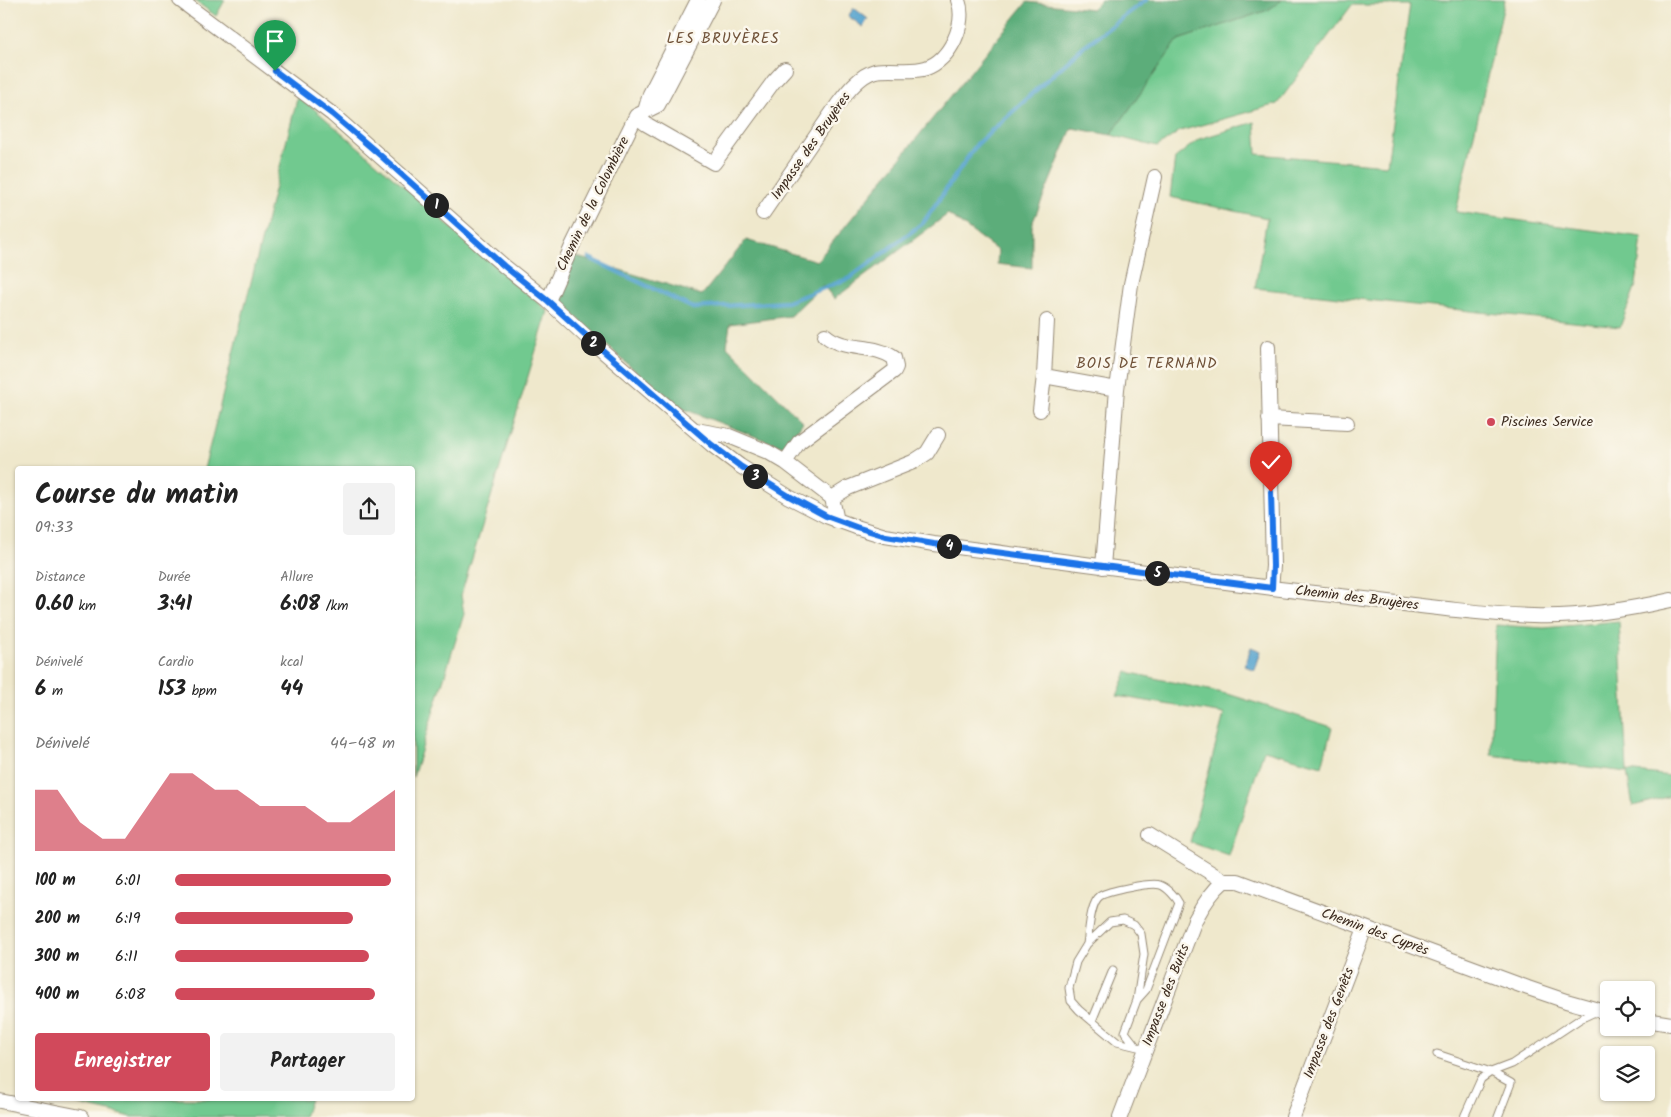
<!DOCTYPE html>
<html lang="fr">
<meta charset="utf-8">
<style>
:root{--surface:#fff;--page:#f2f2f2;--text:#222;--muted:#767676;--accent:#d1495b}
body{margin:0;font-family:Kalam,sans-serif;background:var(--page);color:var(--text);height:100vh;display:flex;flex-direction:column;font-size:19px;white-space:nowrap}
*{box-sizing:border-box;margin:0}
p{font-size:16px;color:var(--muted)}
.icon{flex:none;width:28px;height:28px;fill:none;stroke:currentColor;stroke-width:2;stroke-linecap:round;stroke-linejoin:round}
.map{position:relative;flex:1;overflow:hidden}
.details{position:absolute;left:15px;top:466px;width:400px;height:635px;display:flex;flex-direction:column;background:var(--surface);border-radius:5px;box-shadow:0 1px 4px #0004}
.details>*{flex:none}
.tools{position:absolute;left:1600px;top:981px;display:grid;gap:10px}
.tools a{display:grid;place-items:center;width:55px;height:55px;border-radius:5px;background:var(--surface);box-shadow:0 1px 4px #0004;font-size:25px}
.pin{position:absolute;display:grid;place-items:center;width:42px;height:42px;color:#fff;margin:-51px -21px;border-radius:50% 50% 50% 0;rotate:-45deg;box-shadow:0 0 5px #0007}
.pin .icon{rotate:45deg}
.km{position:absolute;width:25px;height:25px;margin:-12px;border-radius:50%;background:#222;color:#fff;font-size:14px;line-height:25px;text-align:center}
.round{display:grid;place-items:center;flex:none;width:52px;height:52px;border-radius:5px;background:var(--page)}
.headline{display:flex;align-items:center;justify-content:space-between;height:85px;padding:0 20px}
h1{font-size:28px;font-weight:800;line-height:38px}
.metrics{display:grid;grid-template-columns:repeat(3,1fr);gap:8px;height:85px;padding:5px 20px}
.metrics div{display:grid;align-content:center}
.metrics b{font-size:21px;font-weight:800}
.metrics small{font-size:14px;font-weight:400}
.metrics p{font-size:14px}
.chart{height:140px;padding:10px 20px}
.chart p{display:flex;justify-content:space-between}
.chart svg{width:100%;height:90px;margin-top:5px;fill:var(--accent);opacity:.7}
.primary-button{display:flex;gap:10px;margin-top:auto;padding:10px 20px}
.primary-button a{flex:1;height:58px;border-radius:5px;background:var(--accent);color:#fff;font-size:20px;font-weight:800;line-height:58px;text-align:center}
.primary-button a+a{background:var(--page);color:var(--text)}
ul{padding:0 20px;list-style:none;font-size:16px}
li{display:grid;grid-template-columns:80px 60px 1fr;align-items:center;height:38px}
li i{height:12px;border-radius:6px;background:var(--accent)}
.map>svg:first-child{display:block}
.green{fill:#71c98f;stroke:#567a56}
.forest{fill:#5cad7a;stroke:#4c6c4c}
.water{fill:#54a3ce;stroke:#486676}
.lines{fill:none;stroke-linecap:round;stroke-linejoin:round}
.stream{stroke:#54a3ce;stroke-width:4.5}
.lane-casing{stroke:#958975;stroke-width:9}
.street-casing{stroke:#958975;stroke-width:16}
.lane{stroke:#fff;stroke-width:7}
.street{stroke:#fff;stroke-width:14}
.route-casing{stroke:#fff;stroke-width:10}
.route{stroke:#1a73e8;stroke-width:6}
.poi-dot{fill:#d1495b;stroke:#fbf7ec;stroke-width:2}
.labels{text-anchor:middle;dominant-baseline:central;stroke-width:5;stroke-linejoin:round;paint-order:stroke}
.street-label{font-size:14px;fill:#3b2a1e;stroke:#fbf7ec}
.poi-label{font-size:14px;fill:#3b2a1e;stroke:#fbf7ec;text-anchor:start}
.neighbourhood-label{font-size:15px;letter-spacing:1px;fill:#705239;stroke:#fbf7ec}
</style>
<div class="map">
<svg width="1671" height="1117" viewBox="0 0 1671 1117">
<rect width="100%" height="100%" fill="#fbf7ec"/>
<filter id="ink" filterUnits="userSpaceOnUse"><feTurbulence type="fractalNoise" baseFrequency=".02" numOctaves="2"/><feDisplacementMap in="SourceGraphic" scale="10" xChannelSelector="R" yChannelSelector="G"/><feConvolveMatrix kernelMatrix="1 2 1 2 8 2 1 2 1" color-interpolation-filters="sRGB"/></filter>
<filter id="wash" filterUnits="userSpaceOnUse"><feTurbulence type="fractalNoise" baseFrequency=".0096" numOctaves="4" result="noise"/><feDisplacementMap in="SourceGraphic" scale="20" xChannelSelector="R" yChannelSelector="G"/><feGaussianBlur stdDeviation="1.12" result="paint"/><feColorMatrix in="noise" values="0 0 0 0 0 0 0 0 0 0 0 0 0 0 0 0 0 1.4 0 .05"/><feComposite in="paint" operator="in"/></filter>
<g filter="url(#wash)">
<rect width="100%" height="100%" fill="#efe8cc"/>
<!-- green -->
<path class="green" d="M 194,0 L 225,0 L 216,16 Z
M 1282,0 L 1505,0 L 1456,212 L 1642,237 L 1636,285 L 1620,327 L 1255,288 L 1267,218 L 1170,197 L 1175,158 L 1199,139 L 1255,122 L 1257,154 L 1387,165 L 1410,5 L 1352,5 L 1277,104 L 1180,131 L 1157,147 L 1111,135 L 1178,40 L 1268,10 Z
M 298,95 L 548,311 L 461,595 L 464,614 L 413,777 L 412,469 L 204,469 Z
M 1619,621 L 1627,771 L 1671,776 L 1671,796 L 1633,806 L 1627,772 L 1491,755 L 1496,625 L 1544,628 Z
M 1127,672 L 1231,695 L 1332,727 L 1322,766 L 1264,750 L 1229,856 L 1190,842 L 1224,714 L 1117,696 Z
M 55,1099 L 310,1099 L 304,1117 L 132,1117 Z"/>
<!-- forest -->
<path class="forest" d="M 1101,0 L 1282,0 L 1268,10 L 1178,40 L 1111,135 L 1072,128 L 1032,224 L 1032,268 L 997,264 L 998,251 L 948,214 L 834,299 L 823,285 L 790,316 L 730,324 L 727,346 L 803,422 L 785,448 L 671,404 L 556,299 L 571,255 L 702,295 L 746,240 L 817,261 L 1027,2 L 1092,9 Z"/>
<!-- water -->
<path class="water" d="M 854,8 L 868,19 L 863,27 L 848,16 Z
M 1251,647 L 1261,651 L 1255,670 L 1245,666 Z"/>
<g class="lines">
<!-- stream -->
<path class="stream" d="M 589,258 L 693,308 L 787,302 L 850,278 L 923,223 L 977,144 L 1083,47 L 1146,0"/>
</g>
</g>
<g filter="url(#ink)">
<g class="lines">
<defs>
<path id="lane" d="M 1087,944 C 1089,932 1090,903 1100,896 C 1108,891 1151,882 1160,885 C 1167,887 1176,897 1179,903 L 1146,990 L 1137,1000
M 1092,1021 L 1113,970
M 1136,1046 L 1125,1032 L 1137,1000 L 1144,954 L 1141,934 L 1134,925 L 1123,920 L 1110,922 L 1087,944 L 1076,962 L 1069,988 L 1071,1001 L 1079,1010 L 1117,1042 L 1146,1049
M 1437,1054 L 1491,1072 L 1511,1083 L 1498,1117
M 1464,1117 L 1481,1079 L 1491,1072 L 1512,1064 L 1580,1019 L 1597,1011"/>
<path id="street" d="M 180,0 L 332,114 L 504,266 L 548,301 L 591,341 L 712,445 L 740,466 L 789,497 L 826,516 L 856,527 L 885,536 L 934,544 C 1064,561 1193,579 1323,594 C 1393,602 1463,613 1533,616 C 1579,618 1626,610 1671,600
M 645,111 L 650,94 L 698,0
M 636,116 L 646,124 L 714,163 L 774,81 L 785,69
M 763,213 L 838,104 C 847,92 860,75 875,71 C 892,68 910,73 926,68 C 950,60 967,24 958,0
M 548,301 L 573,244 L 636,116 L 658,105 L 713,0
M 1268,347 L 1273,566 L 1271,588
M 1044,376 L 1117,389
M 1040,410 L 1044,376 L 1047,321
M 1269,419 L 1347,423
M 696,430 L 729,436 L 768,452 L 785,462 L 832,498 L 837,521
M 785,462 L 799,442 L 894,371 L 896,367 L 894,358 C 874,343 844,352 825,335
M 832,498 L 848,488 L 913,462 L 927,453 L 938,435
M 1103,567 L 1117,389 L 1131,284 L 1155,177
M 1150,835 L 1224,881 L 1238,881 L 1528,988 L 1566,1001 L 1609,1013
M 1646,1020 L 1671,1024
M 0,1101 L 81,1117
M 1120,1117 L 1195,920 C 1203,905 1211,892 1224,881
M 1293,1117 L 1365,928"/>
</defs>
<!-- lane casing -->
<use href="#lane" class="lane-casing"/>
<!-- street casing -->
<use href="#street" class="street-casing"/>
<!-- lane -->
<use href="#lane" class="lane"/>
<!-- street -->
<use href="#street" class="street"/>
</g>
</g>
<g class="lines" filter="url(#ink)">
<defs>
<path id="route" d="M 275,71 L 332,114 L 381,156 L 504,266 L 548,301 L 591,340 L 712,445 L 740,466 L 789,496 L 826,516 L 856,527 L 886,536 L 934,544 L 1272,588 L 1273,566 L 1271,492"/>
</defs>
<!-- route casing -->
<use href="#route" class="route-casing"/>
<!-- route -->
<use href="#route" class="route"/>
</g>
<!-- markers -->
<circle class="poi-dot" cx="1491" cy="422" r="5"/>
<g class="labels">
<!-- street labels -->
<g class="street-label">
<text transform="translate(811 146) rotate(-55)">Impasse des Bruyères</text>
<text transform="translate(593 204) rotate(-64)">Chemin de la Colombière</text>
<text transform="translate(1357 598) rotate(7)">Chemin des Bruyères</text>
<text transform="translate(1375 932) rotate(20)">Chemin des Cyprès</text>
<text transform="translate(1166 995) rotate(-69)">Impasse des Buits</text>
<text transform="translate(1329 1023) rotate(-69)">Impasse des Genêts</text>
</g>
<!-- poi labels -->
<g class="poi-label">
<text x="1501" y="422">Piscines Service</text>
</g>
<!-- neighbourhood labels -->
<g class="neighbourhood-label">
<text x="723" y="39">LES BRUYÈRES</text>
<text x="1147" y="364">BOIS DE TERNAND</text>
</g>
</g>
</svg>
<div class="tools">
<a><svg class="icon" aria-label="locate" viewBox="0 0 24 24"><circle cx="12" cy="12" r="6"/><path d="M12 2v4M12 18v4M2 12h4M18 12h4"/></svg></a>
<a><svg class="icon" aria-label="layers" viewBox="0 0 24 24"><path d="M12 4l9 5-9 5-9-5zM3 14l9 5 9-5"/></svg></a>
</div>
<div class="pin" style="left:275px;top:71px;background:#1e9e55"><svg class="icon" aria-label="arrive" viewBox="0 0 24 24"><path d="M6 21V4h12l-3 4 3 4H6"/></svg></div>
<div class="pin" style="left:1271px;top:492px;background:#d93025"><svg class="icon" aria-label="check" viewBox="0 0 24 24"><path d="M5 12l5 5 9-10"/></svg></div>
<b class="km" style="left:436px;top:205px">1</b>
<b class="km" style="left:593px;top:343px">2</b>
<b class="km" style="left:755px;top:476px">3</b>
<b class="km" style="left:949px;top:546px">4</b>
<b class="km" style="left:1157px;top:573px">5</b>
<section class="details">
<div class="headline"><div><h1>Course du matin</h1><p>09:33</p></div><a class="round"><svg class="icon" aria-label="share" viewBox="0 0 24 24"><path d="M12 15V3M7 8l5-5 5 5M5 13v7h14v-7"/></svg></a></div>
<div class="metrics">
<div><p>Distance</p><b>0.60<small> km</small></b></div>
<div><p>Durée</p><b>3:41</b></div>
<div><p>Allure</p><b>6:08<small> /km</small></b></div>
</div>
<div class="metrics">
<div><p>Dénivelé</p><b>6<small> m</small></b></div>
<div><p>Cardio</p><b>153<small> bpm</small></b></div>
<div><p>kcal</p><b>44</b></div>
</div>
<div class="chart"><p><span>Dénivelé</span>44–48 m</p>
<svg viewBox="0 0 160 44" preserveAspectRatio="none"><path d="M0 44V14L10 14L20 30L30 38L40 38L50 22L60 6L70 6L80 14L90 14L100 22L110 22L120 22L130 30L140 30L150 22L160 14V44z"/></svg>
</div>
<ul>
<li><b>100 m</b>6:01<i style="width:98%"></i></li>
<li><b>200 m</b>6:19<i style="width:81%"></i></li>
<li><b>300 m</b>6:11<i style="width:88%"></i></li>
<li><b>400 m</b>6:08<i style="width:91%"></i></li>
</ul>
<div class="primary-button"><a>Enregistrer</a><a>Partager</a></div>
</section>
</div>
